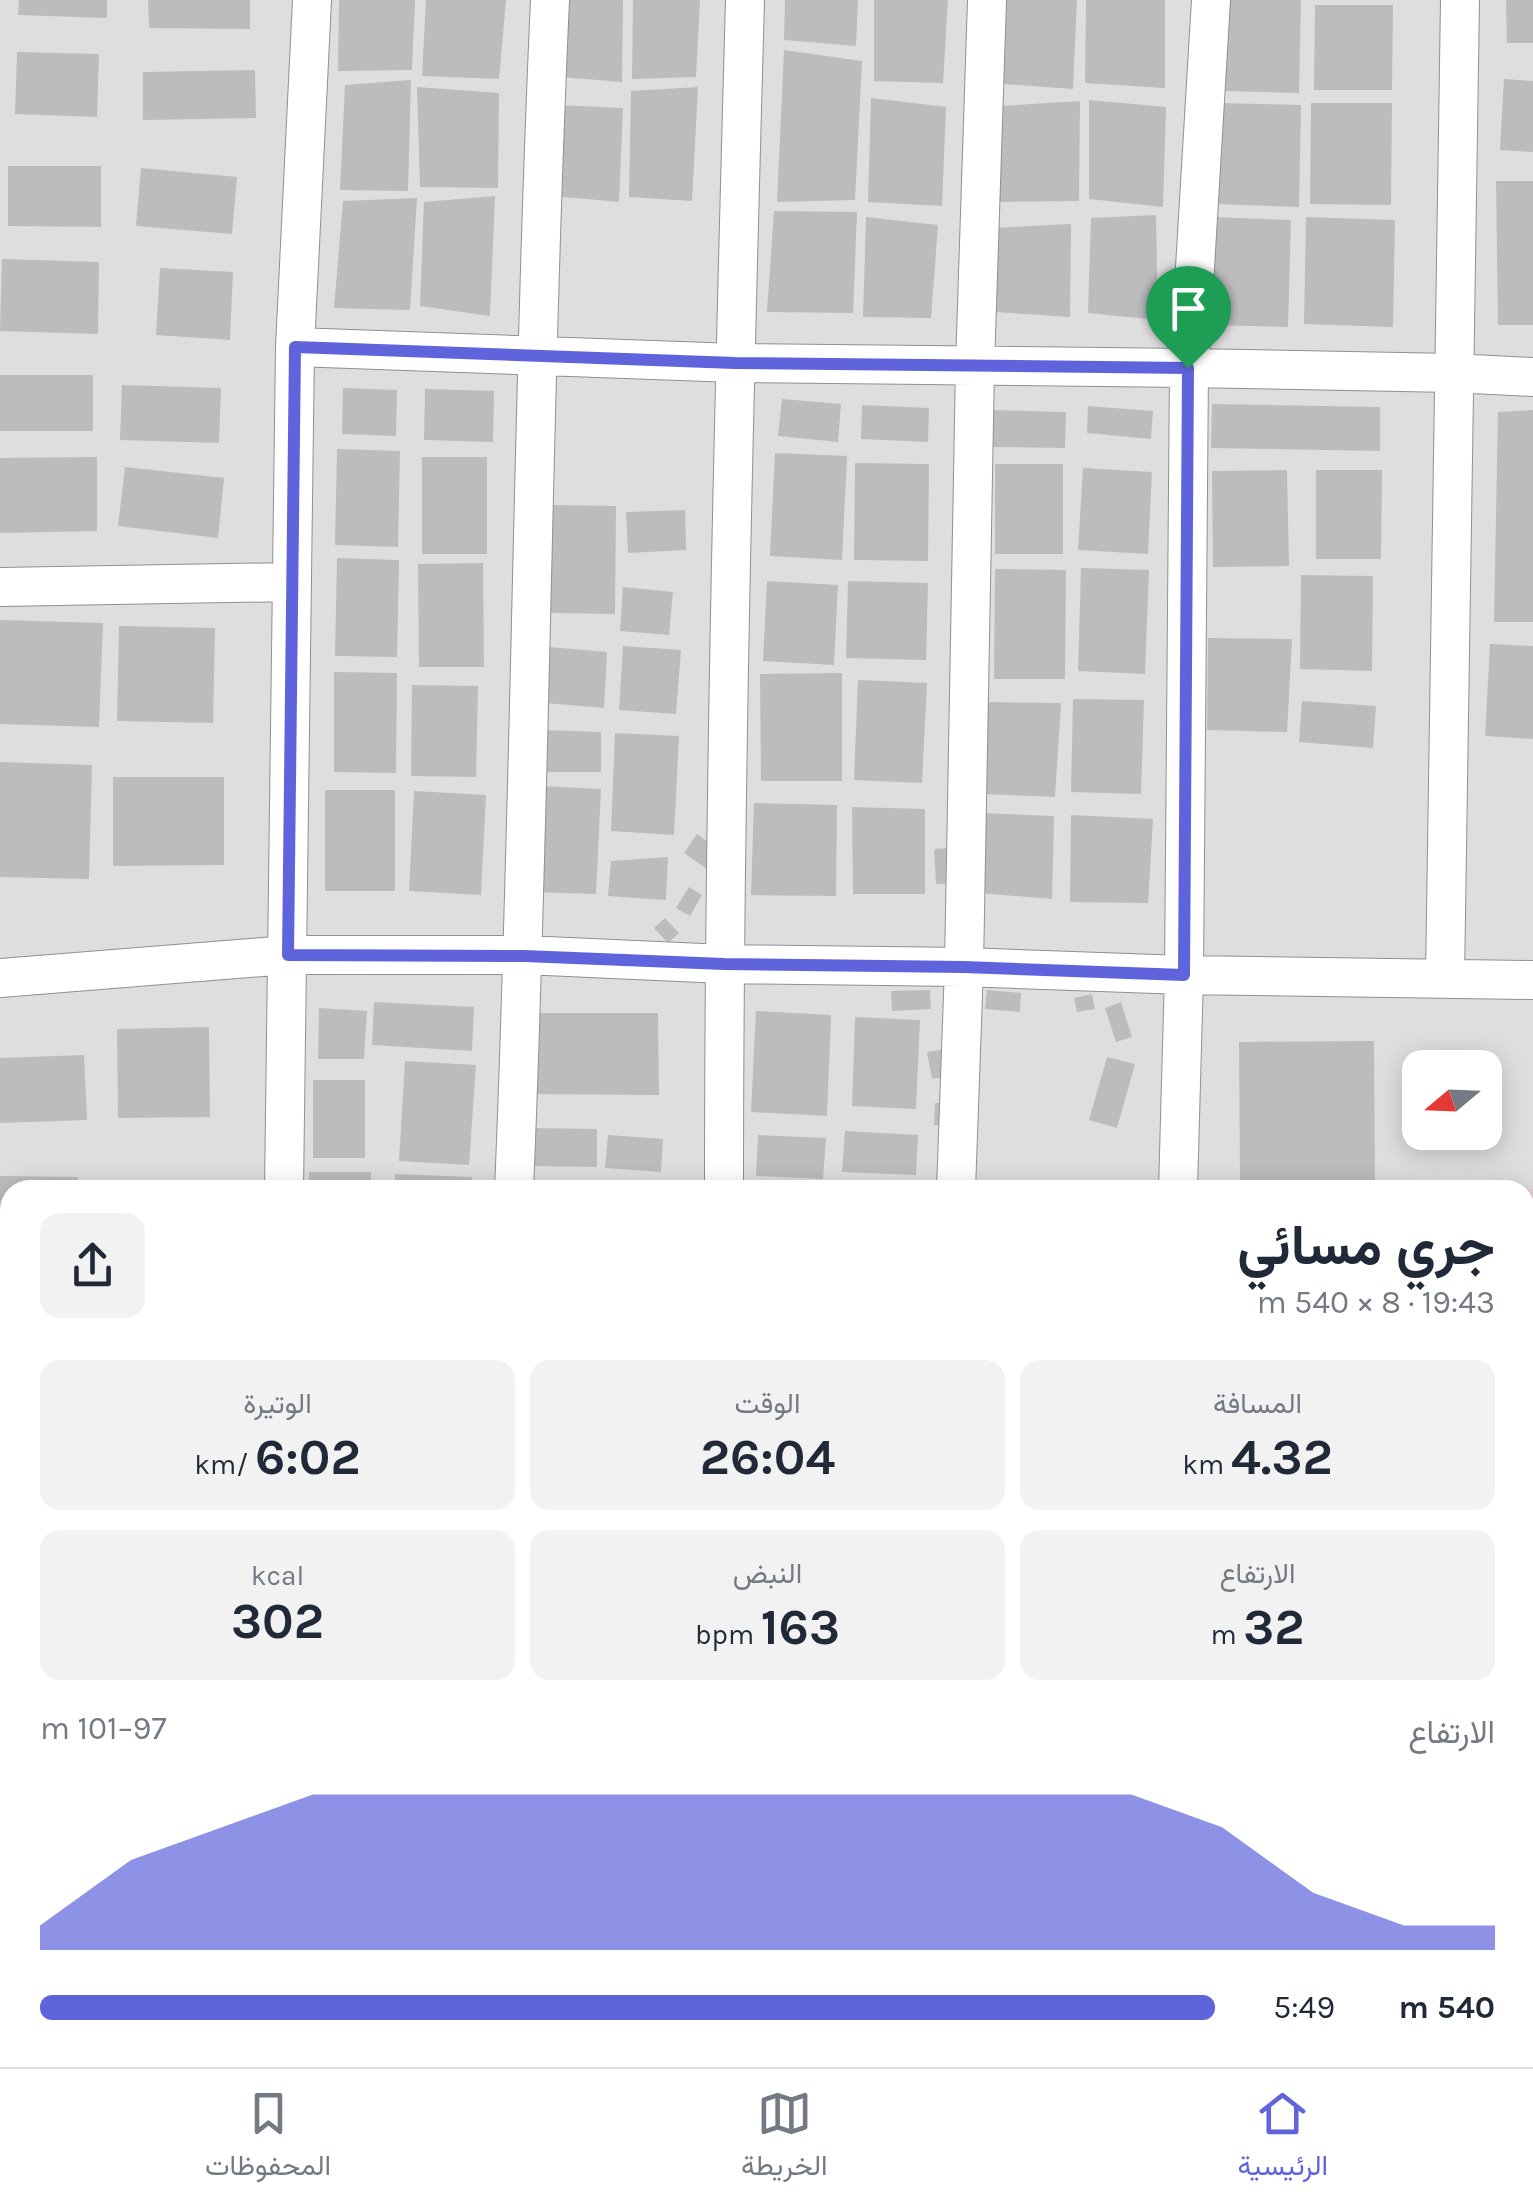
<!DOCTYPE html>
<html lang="ar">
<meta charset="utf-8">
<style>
:root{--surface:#fff;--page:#f2f2f3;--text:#1f2937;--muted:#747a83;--line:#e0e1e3;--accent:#5f64dc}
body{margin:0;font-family:Karla,Vazirmatn,sans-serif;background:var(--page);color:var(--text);direction:rtl;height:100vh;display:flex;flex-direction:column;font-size:38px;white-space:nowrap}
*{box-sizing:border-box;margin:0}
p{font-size:32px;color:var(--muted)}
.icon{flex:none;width:55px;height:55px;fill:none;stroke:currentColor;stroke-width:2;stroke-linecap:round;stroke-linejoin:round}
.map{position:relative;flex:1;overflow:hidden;direction:ltr}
.panel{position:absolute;left:0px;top:1180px;width:1535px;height:888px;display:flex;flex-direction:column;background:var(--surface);border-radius:30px 30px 0 0;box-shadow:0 5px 25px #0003;direction:rtl}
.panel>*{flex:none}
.needle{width:65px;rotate:251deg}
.buttons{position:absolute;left:1402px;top:1050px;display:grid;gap:20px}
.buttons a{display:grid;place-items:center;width:100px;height:100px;border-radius:20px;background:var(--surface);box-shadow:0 5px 25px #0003;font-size:50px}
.pin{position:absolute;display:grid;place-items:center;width:85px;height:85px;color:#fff;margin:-102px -42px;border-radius:50% 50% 50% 0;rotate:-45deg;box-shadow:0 0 10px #0007}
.pin .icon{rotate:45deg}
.round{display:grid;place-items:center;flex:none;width:105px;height:105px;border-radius:20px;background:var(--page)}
.summary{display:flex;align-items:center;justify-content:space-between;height:170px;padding:0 40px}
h1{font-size:55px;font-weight:700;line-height:75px}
.metrics{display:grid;grid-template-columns:repeat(3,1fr);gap:15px;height:170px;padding:10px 40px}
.metrics div{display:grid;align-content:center;border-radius:20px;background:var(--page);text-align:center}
.metrics b{font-size:50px;font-weight:700}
.metrics small{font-size:28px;font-weight:400}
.metrics p{font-size:28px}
.chart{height:280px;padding:20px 40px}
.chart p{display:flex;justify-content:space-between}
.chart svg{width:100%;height:180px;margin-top:10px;fill:var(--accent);opacity:.7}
ul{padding:0 40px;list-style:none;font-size:32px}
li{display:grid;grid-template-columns:160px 120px 1fr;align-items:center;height:75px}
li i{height:25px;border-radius:12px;background:var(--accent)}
.dock{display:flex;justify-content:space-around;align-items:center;height:140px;border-top:2px solid var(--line);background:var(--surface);font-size:28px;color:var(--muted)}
.dock a{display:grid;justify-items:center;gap:5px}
.dock .on{color:var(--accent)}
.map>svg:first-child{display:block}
.education{fill:#e2cedc}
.building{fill:#bcbbbe}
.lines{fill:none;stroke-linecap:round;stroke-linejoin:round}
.minor-casing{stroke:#909093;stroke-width:40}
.minor{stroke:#fff;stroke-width:38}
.route-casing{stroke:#fff;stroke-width:20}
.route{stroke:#5f64dc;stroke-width:12}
</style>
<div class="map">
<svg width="1533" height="2067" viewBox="0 0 1533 2067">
<rect width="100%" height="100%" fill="#dedee1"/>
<!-- education -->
<path class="education" d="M 1533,1189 L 1533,1996 L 1525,1996 L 1525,1190 L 1441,1190 Z"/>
<!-- building -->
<path class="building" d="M 19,0 L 107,0 L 107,18 L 18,15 Z
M 148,0 L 250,0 L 250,29 L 149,28 Z
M 339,0 L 415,0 L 412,70 L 338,71 Z
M 426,0 L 506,0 L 499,79 L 422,76 Z
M 561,0 L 623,0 L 622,82 L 560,77 Z
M 633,0 L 700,0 L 696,77 L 632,79 Z
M 785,0 L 858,0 L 856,46 L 784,40 Z
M 874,0 L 948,0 L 943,83 L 874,81 Z
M 1005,0 L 1077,0 L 1073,89 L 1004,84 Z
M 1086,0 L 1165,0 L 1165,88 L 1085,83 Z
M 1226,0 L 1301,0 L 1299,93 L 1224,91 Z
M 1506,0 L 1533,0 L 1533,43 L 1507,43 Z
M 1315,5 L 1393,5 L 1392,90 L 1314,90 Z
M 784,50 L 862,61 L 855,200 L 777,202 Z
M 17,52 L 99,54 L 97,117 L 15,114 Z
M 255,70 L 256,118 L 143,120 L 143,72 Z
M 1504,79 L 1533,81 L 1533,152 L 1500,150 Z
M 411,80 L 408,191 L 340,190 L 345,85 Z
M 417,87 L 499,93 L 498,188 L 420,187 Z
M 698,87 L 692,201 L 629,197 L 631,91 Z
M 871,98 L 946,107 L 942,206 L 868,202 Z
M 1089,100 L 1166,107 L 1163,207 L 1089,199 Z
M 1080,101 L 1079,201 L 996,202 L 1001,106 Z
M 1219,103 L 1301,105 L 1299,207 L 1216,204 Z
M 1311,103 L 1392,103 L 1391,205 L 1310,204 Z
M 558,105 L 623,108 L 619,202 L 553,196 Z
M 8,166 L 101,166 L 101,227 L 8,226 Z
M 141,168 L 237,177 L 232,234 L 136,226 Z
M 1496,181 L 1533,181 L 1533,325 L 1498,325 Z
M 495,196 L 490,316 L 420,306 L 424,202 Z
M 417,198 L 410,310 L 334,308 L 343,201 Z
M 774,211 L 857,212 L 853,313 L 767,312 Z
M 1156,215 L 1158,320 L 1088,313 L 1091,218 Z
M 866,217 L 938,225 L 931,318 L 863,317 Z
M 1212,217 L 1291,220 L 1288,327 L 1209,325 Z
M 1306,217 L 1395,220 L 1393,327 L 1304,324 Z
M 1071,224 L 1070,317 L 995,312 L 992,228 Z
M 2,259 L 99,262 L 98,334 L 0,331 Z
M 160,268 L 233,272 L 230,340 L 156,335 Z
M 0,375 L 93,375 L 93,431 L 0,431 Z
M 122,385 L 221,388 L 219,443 L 120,440 Z
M 343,388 L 397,390 L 396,436 L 342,434 Z
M 425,389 L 494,391 L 493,442 L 424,440 Z
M 782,399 L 841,404 L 838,442 L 778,436 Z
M 1212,404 L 1380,407 L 1380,451 L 1211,448 Z
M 862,405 L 929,408 L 928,442 L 861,439 Z
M 1088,406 L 1153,411 L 1151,439 L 1087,433 Z
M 990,410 L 1066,412 L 1065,448 L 990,447 Z
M 1533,410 L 1533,622 L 1494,622 L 1498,412 Z
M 337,449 L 400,451 L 398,547 L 335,545 Z
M 775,453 L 847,456 L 842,560 L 770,556 Z
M 97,457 L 97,531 L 0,533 L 0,458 Z
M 422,457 L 487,457 L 487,554 L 422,554 Z
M 855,463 L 929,464 L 928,561 L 854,560 Z
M 995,464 L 1063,464 L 1063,554 L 995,554 Z
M 125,467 L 224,478 L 218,538 L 118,526 Z
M 1083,468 L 1152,472 L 1148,554 L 1078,550 Z
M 1287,470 L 1289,566 L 1213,567 L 1212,471 Z
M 1316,470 L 1382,470 L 1381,559 L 1316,559 Z
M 552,505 L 616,506 L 615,614 L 551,613 Z
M 685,510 L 686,550 L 628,553 L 626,512 Z
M 337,558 L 399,560 L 397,657 L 335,656 Z
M 483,563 L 484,667 L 419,667 L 418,564 Z
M 1081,568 L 1149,570 L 1145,674 L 1078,671 Z
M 995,569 L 1066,570 L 1065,679 L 994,679 Z
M 1301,575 L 1373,576 L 1372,671 L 1300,669 Z
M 767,581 L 838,585 L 834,665 L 763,661 Z
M 848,581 L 928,583 L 926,660 L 846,658 Z
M 623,587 L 673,592 L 669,635 L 620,631 Z
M 0,620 L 103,623 L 99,727 L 0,724 Z
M 119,626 L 215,628 L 213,723 L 117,721 Z
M 1208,638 L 1292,639 L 1287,732 L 1207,730 Z
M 1490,644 L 1533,646 L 1533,739 L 1485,736 Z
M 623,646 L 681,650 L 676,714 L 619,710 Z
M 549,647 L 607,652 L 604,708 L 545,703 Z
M 334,672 L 397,673 L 396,773 L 334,772 Z
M 842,673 L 842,781 L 761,781 L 760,674 Z
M 858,680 L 927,683 L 922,783 L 854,780 Z
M 412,685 L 478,686 L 476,777 L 411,776 Z
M 1073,699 L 1144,700 L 1141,794 L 1071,792 Z
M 1302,701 L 1376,706 L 1373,748 L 1299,742 Z
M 988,702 L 1061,703 L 1055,797 L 985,794 Z
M 544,730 L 601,732 L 601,772 L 543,772 Z
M 615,733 L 679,736 L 674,835 L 611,831 Z
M 0,762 L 92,765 L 89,879 L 0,877 Z
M 113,777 L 224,777 L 224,865 L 113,866 Z
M 539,786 L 601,789 L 596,894 L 534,892 Z
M 325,790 L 395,790 L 395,891 L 325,891 Z
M 414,791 L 486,795 L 481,895 L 409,891 Z
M 754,803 L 837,805 L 836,896 L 751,895 Z
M 852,807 L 925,809 L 925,894 L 853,894 Z
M 980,813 L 1054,816 L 1052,899 L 979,893 Z
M 1071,815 L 1153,819 L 1148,903 L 1070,902 Z
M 697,834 L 720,850 L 707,869 L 684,853 Z
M 951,848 L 953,883 L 936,884 L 934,849 Z
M 668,857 L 666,900 L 608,896 L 611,861 Z
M 689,887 L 702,895 L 690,916 L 676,908 Z
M 665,918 L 679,933 L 668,943 L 654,928 Z
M 930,990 L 931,1009 L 892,1011 L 891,991 Z
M 987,990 L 1021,993 L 1020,1012 L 985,1009 Z
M 1092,994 L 1095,1009 L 1077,1012 L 1074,998 Z
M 374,1002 L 474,1007 L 472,1051 L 372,1045 Z
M 1121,1002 L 1132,1037 L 1116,1042 L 1105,1008 Z
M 319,1008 L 367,1011 L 364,1059 L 318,1059 Z
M 756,1011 L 831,1015 L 827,1116 L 751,1112 Z
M 530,1013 L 658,1013 L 659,1095 L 530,1094 Z
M 855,1017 L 920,1020 L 916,1109 L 852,1106 Z
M 209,1027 L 210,1117 L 118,1118 L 117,1029 Z
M 1374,1041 L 1375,1181 L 1240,1181 L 1239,1042 Z
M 946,1049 L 950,1076 L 932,1079 L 927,1052 Z
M 84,1055 L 87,1120 L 0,1123 L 0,1058 Z
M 1107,1057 L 1135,1064 L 1117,1128 L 1089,1120 Z
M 405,1061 L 476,1065 L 469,1165 L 399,1161 Z
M 313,1080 L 365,1080 L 365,1158 L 313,1158 Z
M 935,1103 L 947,1103 L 946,1125 L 934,1125 Z
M 528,1128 L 597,1129 L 597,1167 L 528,1166 Z
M 845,1131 L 918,1135 L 916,1175 L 842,1172 Z
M 608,1135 L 663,1139 L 661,1172 L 605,1168 Z
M 758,1135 L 826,1138 L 823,1179 L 756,1176 Z
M 309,1172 L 371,1172 L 371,1190 L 309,1190 Z
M 395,1174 L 472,1177 L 471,1190 L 395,1190 Z
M 0,1176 L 78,1177 L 78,1190 L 10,1190 L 10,1258 L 0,1258 Z
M 1068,1186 L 1113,1187 L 1113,1190 L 1068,1190 Z
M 1525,1281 L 1533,1281 L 1533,1334 L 1525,1334 Z
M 0,1313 L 10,1313 L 10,1373 L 0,1373 Z
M 1525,1356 L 1531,1356 L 1530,1410 L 1525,1410 Z
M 0,1421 L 10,1422 L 10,1482 L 0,1482 Z
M 0,1518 L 10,1518 L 10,1592 L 0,1593 Z
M 0,1641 L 10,1641 L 10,1697 L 0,1697 Z
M 4,1750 L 10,1751 L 10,1828 L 0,1827 Z
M 951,2058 L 1024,2058 L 1023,2067 L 951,2064 Z
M 1039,2058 L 1112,2058 L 1111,2067 L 1038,2067 Z"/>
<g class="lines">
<defs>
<path id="minor" d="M 295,347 L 735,363 L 1189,368 L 1453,373 L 1533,377
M 0,587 L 292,582
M 0,978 L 288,955 L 524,955 L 724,964 L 964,967 L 1184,975 L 1533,980
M 1445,979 L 1460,0
M 284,1190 L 295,347 L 312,0
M 514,1190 C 531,793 532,396 550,0
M 724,1190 C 724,793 734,397 745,0
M 956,1190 L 964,967 L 975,366 L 987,0
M 1178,1190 L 1184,975 L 1189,368 L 1211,0
M 0,2042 L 10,2043
M 258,2058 L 259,2067
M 292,2058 L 438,2067
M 476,2067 L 476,2058
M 694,2067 L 694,2058
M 934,2067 L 934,2058
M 1157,2067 L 1157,2058"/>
</defs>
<!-- minor casing -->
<use href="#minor" class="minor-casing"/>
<!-- minor -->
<use href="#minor" class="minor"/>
</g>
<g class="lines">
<defs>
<path id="route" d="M 295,347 L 735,363 L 1188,368 L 1184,975 L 964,967 L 724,964 L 524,956 L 288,955 Z"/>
</defs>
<!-- route casing -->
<use href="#route" class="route-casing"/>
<!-- route -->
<use href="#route" class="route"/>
</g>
</svg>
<div class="buttons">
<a><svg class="needle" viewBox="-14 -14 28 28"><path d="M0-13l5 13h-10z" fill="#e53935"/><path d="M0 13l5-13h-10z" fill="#747a83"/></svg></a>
</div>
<div class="pin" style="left:1188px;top:368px;background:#1e9e55"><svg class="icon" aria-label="arrive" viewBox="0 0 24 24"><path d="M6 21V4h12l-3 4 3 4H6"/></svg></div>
<section class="panel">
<div class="summary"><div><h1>جري مسائي</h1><p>19:43 · 8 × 540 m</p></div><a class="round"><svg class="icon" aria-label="share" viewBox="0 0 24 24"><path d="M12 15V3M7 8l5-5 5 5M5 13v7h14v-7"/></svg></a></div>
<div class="metrics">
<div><p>المسافة</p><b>4.32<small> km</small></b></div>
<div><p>الوقت</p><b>26:04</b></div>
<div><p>الوتيرة</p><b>6:02<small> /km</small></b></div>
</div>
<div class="metrics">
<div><p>الارتفاع</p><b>32<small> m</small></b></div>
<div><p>النبض</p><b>163<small> bpm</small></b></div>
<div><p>kcal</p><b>302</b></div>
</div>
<div class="chart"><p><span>الارتفاع</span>97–101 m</p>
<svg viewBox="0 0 160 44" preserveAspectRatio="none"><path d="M0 44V38L10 22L20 14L30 6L40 6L50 6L60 6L70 6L80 6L90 6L100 6L110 6L120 6L130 14L140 30L150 38L160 38V44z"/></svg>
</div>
<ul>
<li><b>540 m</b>5:49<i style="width:100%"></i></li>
</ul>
</section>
</div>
<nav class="dock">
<a class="on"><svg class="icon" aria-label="home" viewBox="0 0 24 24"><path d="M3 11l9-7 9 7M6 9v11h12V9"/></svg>الرئيسية</a>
<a><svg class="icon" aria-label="map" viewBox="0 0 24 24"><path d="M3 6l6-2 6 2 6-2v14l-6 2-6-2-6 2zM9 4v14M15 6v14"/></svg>الخريطة</a>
<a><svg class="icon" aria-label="saved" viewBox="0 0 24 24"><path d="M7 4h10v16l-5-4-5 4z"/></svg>المحفوظات</a>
</nav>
